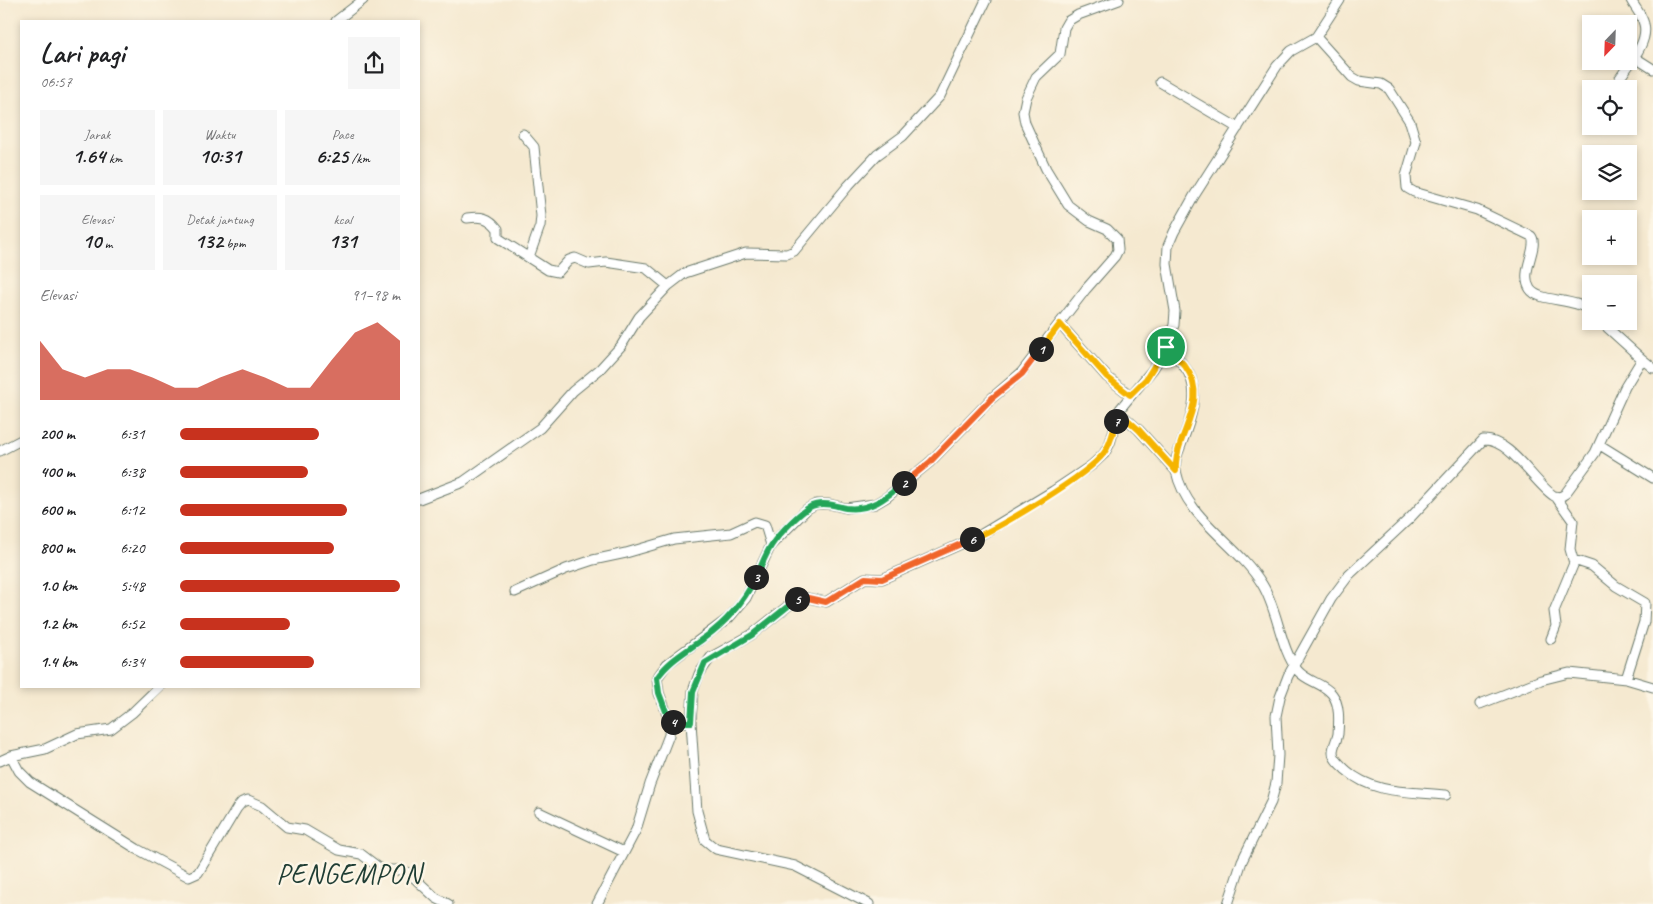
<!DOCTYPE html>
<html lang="id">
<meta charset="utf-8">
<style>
:root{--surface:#fff;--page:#f6f6f6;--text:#202124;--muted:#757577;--accent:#c8321e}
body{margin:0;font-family:Caveat,sans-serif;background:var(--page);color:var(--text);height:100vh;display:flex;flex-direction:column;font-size:19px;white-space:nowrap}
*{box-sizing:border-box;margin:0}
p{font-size:16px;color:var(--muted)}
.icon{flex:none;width:28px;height:28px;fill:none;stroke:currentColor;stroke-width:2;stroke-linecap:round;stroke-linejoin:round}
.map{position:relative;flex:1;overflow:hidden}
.details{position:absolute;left:20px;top:20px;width:400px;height:668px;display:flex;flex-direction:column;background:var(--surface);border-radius:0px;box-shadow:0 2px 8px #0003}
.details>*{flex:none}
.needle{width:32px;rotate:203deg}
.fabs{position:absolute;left:1582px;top:15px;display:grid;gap:10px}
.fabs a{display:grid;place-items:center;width:55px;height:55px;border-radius:0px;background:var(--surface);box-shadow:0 2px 8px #0003;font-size:25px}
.pin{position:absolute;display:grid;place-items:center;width:42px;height:42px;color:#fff;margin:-21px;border:2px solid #fff;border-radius:50%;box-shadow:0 1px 5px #0007}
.km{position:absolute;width:25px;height:25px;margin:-12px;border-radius:50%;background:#222;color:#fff;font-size:14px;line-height:25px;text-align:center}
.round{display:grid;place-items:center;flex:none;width:52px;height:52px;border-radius:0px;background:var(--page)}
.head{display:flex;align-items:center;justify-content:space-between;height:85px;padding:0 20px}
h1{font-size:28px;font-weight:600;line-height:38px}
.figures{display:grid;grid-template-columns:repeat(3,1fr);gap:8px;height:85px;padding:5px 20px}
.figures div{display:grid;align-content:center;border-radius:0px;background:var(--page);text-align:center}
.figures b{font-size:21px;font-weight:600}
.figures small{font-size:14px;font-weight:400}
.figures p{font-size:14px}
.chart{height:140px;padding:10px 20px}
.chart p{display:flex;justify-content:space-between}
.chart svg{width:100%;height:90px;margin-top:5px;fill:var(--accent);opacity:.7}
ul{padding:0 20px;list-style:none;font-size:16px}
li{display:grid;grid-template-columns:80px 60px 1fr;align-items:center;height:38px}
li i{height:12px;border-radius:6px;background:var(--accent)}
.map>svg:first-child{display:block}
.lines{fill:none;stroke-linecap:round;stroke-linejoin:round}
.minor-casing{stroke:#6a796b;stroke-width:11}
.minor{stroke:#fff;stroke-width:9}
.split-1-casing{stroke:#fff;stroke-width:10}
.split-2-casing{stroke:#fff;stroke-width:10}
.split-3-casing{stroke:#fff;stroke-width:10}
.split-4-casing{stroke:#fff;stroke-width:10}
.split-5-casing{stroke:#fff;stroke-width:10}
.split-6-casing{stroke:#fff;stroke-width:10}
.split-7-casing{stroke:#fff;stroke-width:10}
.split-8-casing{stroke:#fff;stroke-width:10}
.split-1{stroke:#f5b400;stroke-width:6}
.split-2{stroke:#f0652b;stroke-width:6}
.split-3{stroke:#22a559;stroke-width:6}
.split-4{stroke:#22a559;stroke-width:6}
.split-5{stroke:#22a559;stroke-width:6}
.split-6{stroke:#f0652b;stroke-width:6}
.split-7{stroke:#f5b400;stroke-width:6}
.split-8{stroke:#f5b400;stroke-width:6}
.labels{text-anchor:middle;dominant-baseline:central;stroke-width:5;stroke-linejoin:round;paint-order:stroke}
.quarter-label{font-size:28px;letter-spacing:1px;fill:#1f3d34;stroke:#fcf5e5}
</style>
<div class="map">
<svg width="1653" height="904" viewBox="0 0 1653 904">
<rect width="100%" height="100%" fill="#fcf5e5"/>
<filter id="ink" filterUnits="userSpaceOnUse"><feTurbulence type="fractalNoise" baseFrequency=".02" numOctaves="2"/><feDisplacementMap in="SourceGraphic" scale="10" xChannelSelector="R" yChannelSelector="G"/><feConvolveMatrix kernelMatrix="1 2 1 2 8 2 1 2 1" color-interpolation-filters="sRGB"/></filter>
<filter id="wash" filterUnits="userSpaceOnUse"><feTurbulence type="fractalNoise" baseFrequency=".0096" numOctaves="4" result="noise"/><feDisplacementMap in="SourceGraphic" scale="20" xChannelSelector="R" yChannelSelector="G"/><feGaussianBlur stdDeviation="1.12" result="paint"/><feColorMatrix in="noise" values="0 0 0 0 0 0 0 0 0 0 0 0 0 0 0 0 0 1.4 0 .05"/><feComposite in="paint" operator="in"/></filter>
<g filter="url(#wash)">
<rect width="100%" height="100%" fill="#f5e9d0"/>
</g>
<g filter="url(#ink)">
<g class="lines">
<defs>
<path id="minor" d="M 336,21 L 363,0
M 1316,37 L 1352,77 L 1359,81 L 1381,84 L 1389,89 L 1410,122 L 1416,142 L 1406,176 L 1407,188 L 1414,192 L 1477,210 L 1531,236 C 1540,246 1519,272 1530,289 C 1539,303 1576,297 1591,312
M 1634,57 L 1653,69
M 1620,78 C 1629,64 1649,42 1644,24 C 1642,15 1635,8 1631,0
M 1160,82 L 1238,128
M 523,134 L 534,147 L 541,216 L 540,226 L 529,257
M 467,218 C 481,216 489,217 498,229 L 498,238 L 548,270 L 558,272 L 569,260 L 575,258 L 589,264 L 606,262 L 646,268 L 668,286
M 1600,321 L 1642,359
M 1060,324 L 1107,377 L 1130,395
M 1166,347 C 1172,354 1179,359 1184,366 C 1203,389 1190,422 1181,445 C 1178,453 1174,461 1176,471 C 1186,519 1238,544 1262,584 C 1278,609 1280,649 1298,671 C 1308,682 1323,683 1332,694 C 1340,704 1339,721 1338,734 C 1337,740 1333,746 1333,752 C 1333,759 1341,765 1346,770 C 1374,795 1411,791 1446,795
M 1119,412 L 1139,430 L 1176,471
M 1600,445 L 1653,478
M 0,451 L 21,440
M 419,499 L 463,482 L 540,428 L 573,391 L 600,369 L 621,346 L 639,317 L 668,286 L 685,273 L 746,253 L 787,254 L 794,251 L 848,186 L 877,155 L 903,136 L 940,96 L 986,0
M 1574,560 L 1592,566 L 1616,586 L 1645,603 L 1644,622 L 1626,679
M 515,592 L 566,569 L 593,560 L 626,553 L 674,539 L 731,533 L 755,522 L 765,525 L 771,545
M 1551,639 L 1556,626 L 1554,611 L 1574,563 L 1570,549 L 1573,521 L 1556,497
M 1480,704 L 1541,680 L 1569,673 L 1626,679 L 1653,687
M 670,722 L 691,722
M 11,756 L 19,771 L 30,782 L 137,849 L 189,877 L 198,873 L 237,808 L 242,802 L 248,800 L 262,806 L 287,827 L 305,830 L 339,850 L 361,854 L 382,870 L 401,870 L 409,873 L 436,898 L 448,904
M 0,761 L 11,756 L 45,749 L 77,734 L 111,729 L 132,713 L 160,686
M 539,812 L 624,852
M 597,904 L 636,830 L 650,784 L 669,735 L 670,722 L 659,693 L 657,678 L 667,664 L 729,618 L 746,598 L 771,545 L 807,509 L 816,504 L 829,504 L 846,508 L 875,504 L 887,497 L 930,462 L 992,398 L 1021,373 L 1086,289 L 1115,256 L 1118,250 L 1117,239 L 1107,229 L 1089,221 L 1068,205 L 1046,169 L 1025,123 L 1023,112 L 1026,98 L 1036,77 L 1060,54 L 1064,28 L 1068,21 L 1078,15 L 1119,0
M 869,904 L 795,866 L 716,849 L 705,840 L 697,811 L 691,722 L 693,691 L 699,674 L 711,657 L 751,635 L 797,599 L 808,598 L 826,602 L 865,578 L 882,579 L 977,537 L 1053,491 L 1092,465 L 1104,454 L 1110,443 L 1120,409 L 1153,369 L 1163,353 L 1174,325 L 1175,311 L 1167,264 L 1168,246 L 1174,232 L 1194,196 L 1277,66 L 1291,51 L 1316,37 L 1340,0
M 1228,904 L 1242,861 L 1271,802 L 1276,783 L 1278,755 L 1276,716 L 1280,697 L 1288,676 L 1331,599 L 1349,575 L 1410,518 L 1483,440 C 1510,438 1534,483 1554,496 L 1560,497 L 1565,494 L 1595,453 L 1625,387 L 1642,359 L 1653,368"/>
</defs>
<!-- minor casing -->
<use href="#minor" class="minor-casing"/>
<!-- minor -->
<use href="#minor" class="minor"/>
</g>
</g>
<g class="lines" filter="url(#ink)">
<defs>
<path id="split-1" d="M 1041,349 L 1060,324 L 1107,377 L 1130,395 L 1146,379 L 1166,347"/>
<path id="split-2" d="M 904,483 L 930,462 L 992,398 L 1022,374 L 1041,349"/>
<path id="split-3" d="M 756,577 C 761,567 765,555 771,546 C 777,536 804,507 815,505 C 826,502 836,506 846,508 C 870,511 886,498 904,483"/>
<path id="split-4" d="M 673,722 L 670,722 L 659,693 L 657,678 C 669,660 687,651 704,638 C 727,622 743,603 756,577"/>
<path id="split-5" d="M 673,722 L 691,722 L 693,692 L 705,663 L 752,635 L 797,599"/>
<path id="split-6" d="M 797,599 L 808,598 L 826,602 L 865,578 L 882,579 L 972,539"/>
<path id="split-7" d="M 972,539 C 999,528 1088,475 1104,453 C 1111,444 1113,432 1116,421"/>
<path id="split-8" d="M 1116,421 L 1119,412 L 1139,430 L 1176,471 C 1173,436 1212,402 1185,366 C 1179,359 1172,354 1166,347"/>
</defs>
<!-- split-1 casing -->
<use href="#split-1" class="split-1-casing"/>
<!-- split-2 casing -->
<use href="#split-2" class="split-2-casing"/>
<!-- split-3 casing -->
<use href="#split-3" class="split-3-casing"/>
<!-- split-4 casing -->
<use href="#split-4" class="split-4-casing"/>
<!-- split-5 casing -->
<use href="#split-5" class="split-5-casing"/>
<!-- split-6 casing -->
<use href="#split-6" class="split-6-casing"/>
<!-- split-7 casing -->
<use href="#split-7" class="split-7-casing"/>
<!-- split-8 casing -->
<use href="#split-8" class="split-8-casing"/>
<!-- split-1 -->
<use href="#split-1" class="split-1"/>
<!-- split-2 -->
<use href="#split-2" class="split-2"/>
<!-- split-3 -->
<use href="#split-3" class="split-3"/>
<!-- split-4 -->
<use href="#split-4" class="split-4"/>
<!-- split-5 -->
<use href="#split-5" class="split-5"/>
<!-- split-6 -->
<use href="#split-6" class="split-6"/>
<!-- split-7 -->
<use href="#split-7" class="split-7"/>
<!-- split-8 -->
<use href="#split-8" class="split-8"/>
</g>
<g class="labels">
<!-- quarter labels -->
<g class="quarter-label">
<text x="349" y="873">PENGEMPON</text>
</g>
</g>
</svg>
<div class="fabs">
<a><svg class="needle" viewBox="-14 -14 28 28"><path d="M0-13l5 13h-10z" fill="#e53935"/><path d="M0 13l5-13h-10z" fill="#757577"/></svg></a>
<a><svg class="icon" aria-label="locate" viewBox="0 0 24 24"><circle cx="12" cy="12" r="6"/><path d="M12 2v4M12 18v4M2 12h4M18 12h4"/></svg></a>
<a><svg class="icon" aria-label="layers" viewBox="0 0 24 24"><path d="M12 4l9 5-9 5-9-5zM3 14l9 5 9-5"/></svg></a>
<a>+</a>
<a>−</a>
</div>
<div class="pin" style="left:1166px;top:347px;background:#1e9e55"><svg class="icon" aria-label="arrive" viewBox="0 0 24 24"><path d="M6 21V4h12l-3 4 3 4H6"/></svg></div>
<b class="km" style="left:1041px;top:349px">1</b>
<b class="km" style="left:904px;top:483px">2</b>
<b class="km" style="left:756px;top:577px">3</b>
<b class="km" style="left:673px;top:722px">4</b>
<b class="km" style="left:797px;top:599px">5</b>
<b class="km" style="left:972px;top:539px">6</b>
<b class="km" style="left:1116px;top:421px">7</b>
<section class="details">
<div class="head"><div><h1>Lari pagi</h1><p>06:57</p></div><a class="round"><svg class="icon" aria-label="share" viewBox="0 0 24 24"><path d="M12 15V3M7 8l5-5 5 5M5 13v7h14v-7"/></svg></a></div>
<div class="figures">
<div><p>Jarak</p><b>1.64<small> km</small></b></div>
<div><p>Waktu</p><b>10:31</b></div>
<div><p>Pace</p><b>6:25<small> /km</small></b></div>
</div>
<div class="figures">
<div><p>Elevasi</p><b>10<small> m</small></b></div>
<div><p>Detak jantung</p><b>132<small> bpm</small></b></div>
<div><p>kcal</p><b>131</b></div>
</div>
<div class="chart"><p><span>Elevasi</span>91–98 m</p>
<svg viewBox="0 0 160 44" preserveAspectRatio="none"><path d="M0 44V15L10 29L20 33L30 29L40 29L50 33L60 38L70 38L80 33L90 29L100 33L110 38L120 38L130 24L140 11L150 6L160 15V44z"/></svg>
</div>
<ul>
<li><b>200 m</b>6:31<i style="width:63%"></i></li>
<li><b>400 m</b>6:38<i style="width:58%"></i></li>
<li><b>600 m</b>6:12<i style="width:76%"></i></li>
<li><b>800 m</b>6:20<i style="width:70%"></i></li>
<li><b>1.0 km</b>5:48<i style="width:100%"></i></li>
<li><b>1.2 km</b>6:52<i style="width:50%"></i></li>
<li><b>1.4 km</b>6:34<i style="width:61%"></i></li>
</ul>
</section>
</div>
